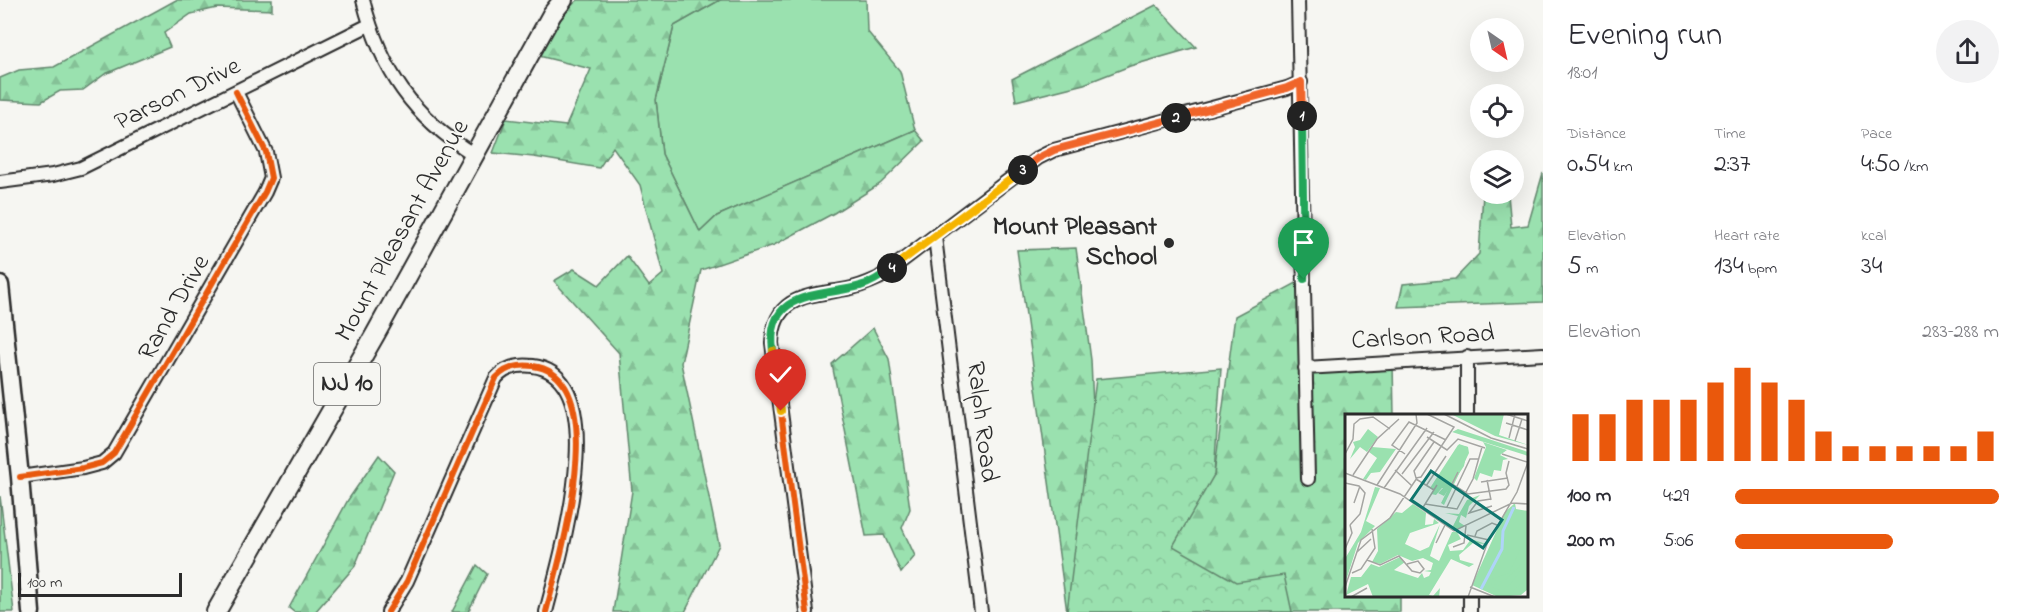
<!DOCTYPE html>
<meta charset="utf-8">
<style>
:root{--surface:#fff;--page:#f2f2f3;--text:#2b2b33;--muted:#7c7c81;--accent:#ea580c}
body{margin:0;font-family:"Indie Flower",sans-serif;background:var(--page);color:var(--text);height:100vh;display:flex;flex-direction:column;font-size:22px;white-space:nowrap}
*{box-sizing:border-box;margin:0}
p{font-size:20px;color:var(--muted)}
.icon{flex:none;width:33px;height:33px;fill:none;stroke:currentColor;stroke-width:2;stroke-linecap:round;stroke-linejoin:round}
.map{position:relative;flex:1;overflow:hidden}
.sheet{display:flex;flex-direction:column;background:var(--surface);width:480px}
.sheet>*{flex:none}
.needle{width:39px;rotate:146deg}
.tools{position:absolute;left:1470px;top:18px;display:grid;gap:12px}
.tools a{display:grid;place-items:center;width:54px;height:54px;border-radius:50%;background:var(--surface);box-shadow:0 6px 24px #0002;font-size:30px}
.scale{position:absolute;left:18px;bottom:15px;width:164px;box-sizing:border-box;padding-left:6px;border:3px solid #2b2b2b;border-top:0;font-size:16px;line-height:21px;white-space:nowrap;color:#2b2b2b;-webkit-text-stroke:4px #f6f6f2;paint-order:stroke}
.pin{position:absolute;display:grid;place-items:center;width:51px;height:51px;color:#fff;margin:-62px -26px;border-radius:50% 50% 50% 0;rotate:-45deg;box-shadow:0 0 6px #0007}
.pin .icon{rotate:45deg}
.km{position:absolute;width:30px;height:30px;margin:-15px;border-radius:50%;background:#222;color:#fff;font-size:16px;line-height:30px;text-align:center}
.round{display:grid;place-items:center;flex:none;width:63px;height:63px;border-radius:32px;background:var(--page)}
.summary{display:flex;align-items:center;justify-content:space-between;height:102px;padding:0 24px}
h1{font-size:33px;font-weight:600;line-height:45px}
.metrics{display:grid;grid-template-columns:repeat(3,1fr);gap:9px;height:102px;padding:6px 24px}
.metrics div{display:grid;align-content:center}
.metrics b{font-size:26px;font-weight:600}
.metrics small{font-size:16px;font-weight:400}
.metrics p{font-size:16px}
.chart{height:168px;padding:12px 24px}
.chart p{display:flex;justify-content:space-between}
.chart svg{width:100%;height:108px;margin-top:6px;stroke:var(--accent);stroke-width:6}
ul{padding:0 24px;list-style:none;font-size:20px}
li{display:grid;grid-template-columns:96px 72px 1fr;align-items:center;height:45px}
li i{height:15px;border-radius:8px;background:var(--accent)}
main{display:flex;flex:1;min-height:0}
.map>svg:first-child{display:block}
.grass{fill:#9ae1af;stroke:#62866d;stroke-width:1.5}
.forest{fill:url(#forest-firs);stroke:#62866d;stroke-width:1.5}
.park{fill:url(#park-crowns);stroke:#62866d;stroke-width:1.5}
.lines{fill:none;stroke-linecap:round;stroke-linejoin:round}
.minor-casing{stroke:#2b2b2b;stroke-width:16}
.secondary-casing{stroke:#2b2b2b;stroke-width:21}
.primary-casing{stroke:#2b2b2b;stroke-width:22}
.minor{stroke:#f6f6f2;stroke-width:12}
.secondary{stroke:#f6f6f2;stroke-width:16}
.primary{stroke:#f6f6f2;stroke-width:18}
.cycleway-casing{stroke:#f6f6f2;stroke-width:10}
.cycleway{stroke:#e8590c;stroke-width:6}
.split-1-casing{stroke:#fff;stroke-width:12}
.split-2-casing{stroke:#fff;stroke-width:12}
.split-3-casing{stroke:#fff;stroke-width:12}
.split-4-casing{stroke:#fff;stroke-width:12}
.split-5-casing{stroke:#fff;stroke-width:12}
.split-6-casing{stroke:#fff;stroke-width:12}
.split-1{stroke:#22a559;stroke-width:8}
.split-2{stroke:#f0652b;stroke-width:8}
.split-3{stroke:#f0652b;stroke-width:8}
.split-4{stroke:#f5b400;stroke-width:8}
.split-5{stroke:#22a559;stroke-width:8}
.split-6{stroke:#f5b400;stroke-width:8}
.poi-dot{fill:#2b2b2b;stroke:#f6f6f2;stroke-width:2}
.labels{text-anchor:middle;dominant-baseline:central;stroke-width:4.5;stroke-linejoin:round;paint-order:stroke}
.shield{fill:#f6f6f2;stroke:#686867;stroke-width:1.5}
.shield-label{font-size:24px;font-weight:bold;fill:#2b2b2b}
.street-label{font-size:26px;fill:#2b2b2b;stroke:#f6f6f2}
.poi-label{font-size:26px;font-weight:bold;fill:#2b2b2b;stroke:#f6f6f2;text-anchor:end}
.inset-river{fill:none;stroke:#afd4f8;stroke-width:3}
.inset-road{fill:none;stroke:#a5a5a2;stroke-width:1.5}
.view{fill:#0f766e;fill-opacity:0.15;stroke:#0f766e;stroke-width:3}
.inset-edge{fill:none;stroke:#2b2b2b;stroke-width:3}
</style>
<main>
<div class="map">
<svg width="1543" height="612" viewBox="0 0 1543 612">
<defs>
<pattern id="forest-firs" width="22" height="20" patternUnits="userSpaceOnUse" patternTransform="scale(1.5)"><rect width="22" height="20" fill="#9ae1af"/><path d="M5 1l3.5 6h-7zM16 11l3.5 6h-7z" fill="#85c197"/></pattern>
<pattern id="park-crowns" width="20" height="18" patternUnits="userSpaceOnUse" patternTransform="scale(1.5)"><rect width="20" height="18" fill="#9ae1af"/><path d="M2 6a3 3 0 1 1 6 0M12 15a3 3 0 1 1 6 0" fill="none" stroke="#85c197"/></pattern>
</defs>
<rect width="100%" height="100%" fill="#f6f6f2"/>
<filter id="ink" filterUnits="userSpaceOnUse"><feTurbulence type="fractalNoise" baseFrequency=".0167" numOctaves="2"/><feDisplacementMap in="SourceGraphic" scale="12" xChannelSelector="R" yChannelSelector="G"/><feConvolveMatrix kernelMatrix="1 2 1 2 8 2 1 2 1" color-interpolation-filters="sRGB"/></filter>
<g filter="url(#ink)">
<!-- grass -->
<path class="grass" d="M 720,0 L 866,0 L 867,31 L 900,71 L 915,130 L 717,216 L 700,232 L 662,154 L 656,100 L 674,26 Z
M 0,496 L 14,612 L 0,612 Z"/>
<!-- forest -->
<path class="forest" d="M 176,0 L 272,0 L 272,10 L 217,8 L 191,14 L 164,33 L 170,47 L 105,74 L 83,90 L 60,91 L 41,102 L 0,100 L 0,78 L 19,70 L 54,67 Z
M 578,0 L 720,0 L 674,26 L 656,100 L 662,154 L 700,232 L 717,216 L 915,130 L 924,141 L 880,184 L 834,213 L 774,245 L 701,270 L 681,363 L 719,545 L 685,612 L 613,612 L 632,491 L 619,353 L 554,281 L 574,269 L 599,285 L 627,256 L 649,286 L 663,274 L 640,185 L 613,147 L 599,168 L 534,157 L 493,153 L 506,119 L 566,126 L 591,69 L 539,56 L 566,10 Z
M 1156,5 L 1196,47 L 1130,66 L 1084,84 L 1016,101 L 1012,79 Z
M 1543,173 L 1543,302 L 1398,307 L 1403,284 L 1455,279 L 1479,254 L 1483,194 L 1508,194 L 1511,227 L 1528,225 Z
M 1076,248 L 1091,360 L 1098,526 L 1214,475 L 1235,316 L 1304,279 L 1305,368 L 1393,364 L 1394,415 L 1346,416 L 1346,596 L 1400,596 L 1400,612 L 1067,612 L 1017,250 Z
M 873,328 L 889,359 L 910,509 L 902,528 L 915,556 L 901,573 L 884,535 L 866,536 L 832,364 Z
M 379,455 L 394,471 L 355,566 L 315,612 L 294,612 L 289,608 L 348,500 Z
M 477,565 L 487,574 L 468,612 L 452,612 Z"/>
<!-- park -->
<path class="park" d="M 1221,368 L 1214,475 L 1173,546 L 1236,582 L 1284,575 L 1292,612 L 1067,612 L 1096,379 Z"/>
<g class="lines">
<defs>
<path id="minor" d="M 363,0 C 381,70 413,118 475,155
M 1298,0 L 1308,479
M 0,182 L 53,175 L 81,168 L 369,25
M 935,237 L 981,612
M 1467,357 L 1467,416
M 1305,368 L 1543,354
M 20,477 L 83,468 L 102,463 L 114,453 L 265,192 L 271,178 L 266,152 L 236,92
M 1470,596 L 1470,612
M 388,612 L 407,581 L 496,378 C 506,367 518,364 533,366 C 616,377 558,563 546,612
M 807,612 L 772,343 C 774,294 810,296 847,289 C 859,287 868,283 879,278 L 1038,158 L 1054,150 L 1287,88 L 1301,82"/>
<path id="secondary" d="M 0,285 L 20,477 L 31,612"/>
<path id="primary" d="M 216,612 L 376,333 L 552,14 L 563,0"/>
</defs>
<!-- minor casing -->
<use href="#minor" class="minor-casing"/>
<!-- secondary casing -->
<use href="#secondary" class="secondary-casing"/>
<!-- primary casing -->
<use href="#primary" class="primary-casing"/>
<!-- minor -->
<use href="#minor" class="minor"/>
<!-- secondary -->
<use href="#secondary" class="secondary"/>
<!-- primary -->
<use href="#primary" class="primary"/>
<defs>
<path id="cycleway" d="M 20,477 L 83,468 L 102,463 L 114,453 L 265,192 L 271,178 L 266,152 L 236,92
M 388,612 L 407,581 L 496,378 C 506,367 518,364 533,366 C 616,377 558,563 546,612
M 807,612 L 772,343 C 774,294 810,296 847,289 C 859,287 868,283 879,278 L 1038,158 L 1054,150 L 1287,88 L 1301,82"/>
</defs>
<!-- cycleway casing -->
<use href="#cycleway" class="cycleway-casing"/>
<!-- cycleway -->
<use href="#cycleway" class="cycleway"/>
</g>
</g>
<g class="lines" filter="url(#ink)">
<defs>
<path id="split-1" d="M 1302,116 L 1304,279"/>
<path id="split-2" d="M 1176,118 L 1287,88 L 1301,82 L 1302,116"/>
<path id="split-3" d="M 1023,170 L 1038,158 L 1054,150 L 1176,118"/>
<path id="split-4" d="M 892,268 L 1023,170"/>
<path id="split-5" d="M 773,351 C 765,290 820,297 860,286 C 872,283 882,276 892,268"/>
<path id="split-6" d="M 773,351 L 781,411"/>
</defs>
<!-- split-1 casing -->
<use href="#split-1" class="split-1-casing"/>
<!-- split-2 casing -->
<use href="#split-2" class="split-2-casing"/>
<!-- split-3 casing -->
<use href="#split-3" class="split-3-casing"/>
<!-- split-4 casing -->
<use href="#split-4" class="split-4-casing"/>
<!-- split-5 casing -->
<use href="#split-5" class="split-5-casing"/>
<!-- split-6 casing -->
<use href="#split-6" class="split-6-casing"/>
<!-- split-1 -->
<use href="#split-1" class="split-1"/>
<!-- split-2 -->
<use href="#split-2" class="split-2"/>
<!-- split-3 -->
<use href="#split-3" class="split-3"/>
<!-- split-4 -->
<use href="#split-4" class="split-4"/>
<!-- split-5 -->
<use href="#split-5" class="split-5"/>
<!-- split-6 -->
<use href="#split-6" class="split-6"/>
</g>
<!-- markers -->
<circle class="poi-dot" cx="1169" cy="243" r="6"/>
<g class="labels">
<!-- shield labels -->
<rect class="shield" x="314" y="363" width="66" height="42" rx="4.5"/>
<g class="shield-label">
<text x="347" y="384">NJ 10</text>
</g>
<!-- street labels -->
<g class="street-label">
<text transform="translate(178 95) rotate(-26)">Parson Drive</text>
<text transform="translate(403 231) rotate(-61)">Mount Pleasant Avenue</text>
<text transform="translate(175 308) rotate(-60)">Rand Drive</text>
<text transform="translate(1423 338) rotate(-3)">Carlson Road</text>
<text transform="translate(981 422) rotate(83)">Ralph Road</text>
</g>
<!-- poi labels -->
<g class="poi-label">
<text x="1157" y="228">Mount Pleasant<tspan x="1157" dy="30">School</tspan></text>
</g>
</g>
<!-- overview -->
<g transform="translate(1345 414)">
<rect width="183" height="183" fill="#f6f6f2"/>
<path d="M 113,15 L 183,38 L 183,42 L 107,18 ZM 170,89 L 171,95 L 183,97 L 182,176 L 176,181 L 153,183 L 127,171 L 160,98 Z" fill="#9ae1af"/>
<path d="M 106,0 L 159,0 L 154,21 L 183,31 L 150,22 ZM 23,15 L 33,23 L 22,38 L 15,33 L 5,45 L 10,33 L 8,28 L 15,26 ZM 138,28 L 162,36 L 155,41 L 163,45 L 158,46 L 156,57 L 149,56 L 147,63 L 135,59 L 132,67 L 129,64 L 141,33 ZM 113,31 L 123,33 L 124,39 L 99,91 L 96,89 L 103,75 L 97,74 L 91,81 L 86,80 L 89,76 L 85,74 ZM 27,33 L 51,35 L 35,58 L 26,59 L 21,66 L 18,65 L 32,44 L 24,38 ZM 30,73 L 35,74 L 21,107 L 30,112 L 13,129 L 0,170 L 1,143 L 16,118 ZM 135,81 L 124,92 L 121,104 L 116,101 L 114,108 L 120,112 L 112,116 L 102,111 L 108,112 L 113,102 L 100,99 L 114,100 L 122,86 ZM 68,90 L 81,99 L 80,111 L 88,110 L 89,105 L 94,109 L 65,119 L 60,130 L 75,137 L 84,133 L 95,110 L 85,142 L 94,147 L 107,118 L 112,118 L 116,125 L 103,131 L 105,137 L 118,136 L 126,125 L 141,130 L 128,129 L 114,141 L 115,146 L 129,150 L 124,153 L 106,145 L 84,181 L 88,182 L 95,174 L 94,183 L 28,183 L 23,170 L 1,181 L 6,163 L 16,163 L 26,150 L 34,153 L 55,143 L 60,148 L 49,156 L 73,164 L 77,159 L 79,164 L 84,162 L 86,158 L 79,157 L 86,156 L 88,149 L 78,144 L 67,147 L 53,141 L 35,150 L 27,148 L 33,137 L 32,115 L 51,98 L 57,99 ZM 178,130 L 182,132 L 179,147 L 158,169 L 147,165 L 164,159 ZM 183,147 L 178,168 L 165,180 L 137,169 L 146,160 L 141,169 L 163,173 Z" fill="#9ae1af"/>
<path d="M 114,30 L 123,33 L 119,52 L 99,82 L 93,79 L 100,72 L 96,67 Z" fill="#9ae1af"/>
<path class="inset-river" d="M 136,175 L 157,135 L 158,117 L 169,93"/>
<path class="inset-road" d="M 82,0 L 109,13 L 76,63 L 71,64 L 69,57 L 89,28M 99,0 L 146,24 L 183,35M 161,0 L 183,7M 161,9 L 183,16M 82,23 L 102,36 L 113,25 L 140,34M 164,24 L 170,0M 170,27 L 177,5M 0,40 L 8,25 L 9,10 L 15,5 L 28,3 L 45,15M 60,40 L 47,31 L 64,8 L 101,26M 157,40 L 182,48M 50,56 L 67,72M 113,58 L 107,70 L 123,80 L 161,75 L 164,71 L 161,59 L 164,47M 0,59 L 55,80 L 109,117 L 167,89 L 183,90M 57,60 L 89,18M 8,61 L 32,25 L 54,5M 71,65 L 89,76M 142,66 L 146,86M 136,68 L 163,64M 0,69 L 14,72 L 20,79 L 15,100 L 5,111M 32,71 L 72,9 L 71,0M 81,72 L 101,42M 39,74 L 82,14M 146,85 L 133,87 L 124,99 L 147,92M 9,89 L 15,72M 80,90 L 112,95 L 128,65 L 137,33M 102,93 L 125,45 L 134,45M 77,95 L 92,71M 122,121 L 144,126M 130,122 L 132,117 L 147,109 L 152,111M 91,129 L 100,111M 108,133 L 119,129 L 121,112M 0,135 L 7,119 L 5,111M 12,138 L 26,125M 22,146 L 35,151 L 54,142 L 67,157 L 75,159 L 79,155 L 73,147 L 62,150M 7,159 L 16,155 L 30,134 L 27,115M 0,173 L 16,126 L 45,104 L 72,64M 125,173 L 150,183M 6,183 L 22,174M 123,183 L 142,130 L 172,78 L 183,48"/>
<path class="view" d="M 86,57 L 157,106 L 138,134 L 66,86 Z"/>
<rect width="183" height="183" class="inset-edge"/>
</g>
</svg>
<div class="tools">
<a><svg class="needle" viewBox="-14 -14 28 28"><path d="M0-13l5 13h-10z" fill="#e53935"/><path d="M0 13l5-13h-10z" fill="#7c7c81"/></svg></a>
<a><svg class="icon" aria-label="locate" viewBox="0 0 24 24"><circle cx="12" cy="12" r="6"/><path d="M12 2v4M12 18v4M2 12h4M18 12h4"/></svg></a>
<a><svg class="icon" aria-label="layers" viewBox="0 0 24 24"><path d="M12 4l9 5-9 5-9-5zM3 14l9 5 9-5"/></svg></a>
</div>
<div class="scale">100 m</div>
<div class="pin" style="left:1304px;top:279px;background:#1e9e55"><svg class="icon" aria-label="arrive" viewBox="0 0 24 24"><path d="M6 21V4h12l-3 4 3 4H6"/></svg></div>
<div class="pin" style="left:781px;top:411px;background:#d93025"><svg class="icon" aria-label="check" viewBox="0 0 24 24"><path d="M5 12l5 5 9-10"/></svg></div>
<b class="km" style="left:1302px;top:116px">1</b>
<b class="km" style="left:1176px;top:118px">2</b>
<b class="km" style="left:1023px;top:170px">3</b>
<b class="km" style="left:892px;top:268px">4</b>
</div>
<section class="sheet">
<div class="summary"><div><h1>Evening run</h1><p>18:01</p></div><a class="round"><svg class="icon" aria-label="share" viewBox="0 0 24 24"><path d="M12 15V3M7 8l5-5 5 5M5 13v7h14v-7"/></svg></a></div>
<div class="metrics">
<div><p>Distance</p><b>0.54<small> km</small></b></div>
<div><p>Time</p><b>2:37</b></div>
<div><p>Pace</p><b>4:50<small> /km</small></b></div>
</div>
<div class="metrics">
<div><p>Elevation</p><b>5<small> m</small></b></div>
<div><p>Heart rate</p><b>134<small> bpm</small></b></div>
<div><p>kcal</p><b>34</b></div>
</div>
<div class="chart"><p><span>Elevation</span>283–288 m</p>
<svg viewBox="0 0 160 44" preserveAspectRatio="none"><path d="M5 44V25M15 44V25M25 44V19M35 44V19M45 44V19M55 44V12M65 44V6M75 44V12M85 44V19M95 44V32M105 44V38M115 44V38M125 44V38M135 44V38M145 44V38M155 44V32"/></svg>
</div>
<ul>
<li><b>100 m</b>4:29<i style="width:100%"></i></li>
<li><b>200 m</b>5:06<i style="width:60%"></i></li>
</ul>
</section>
</main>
